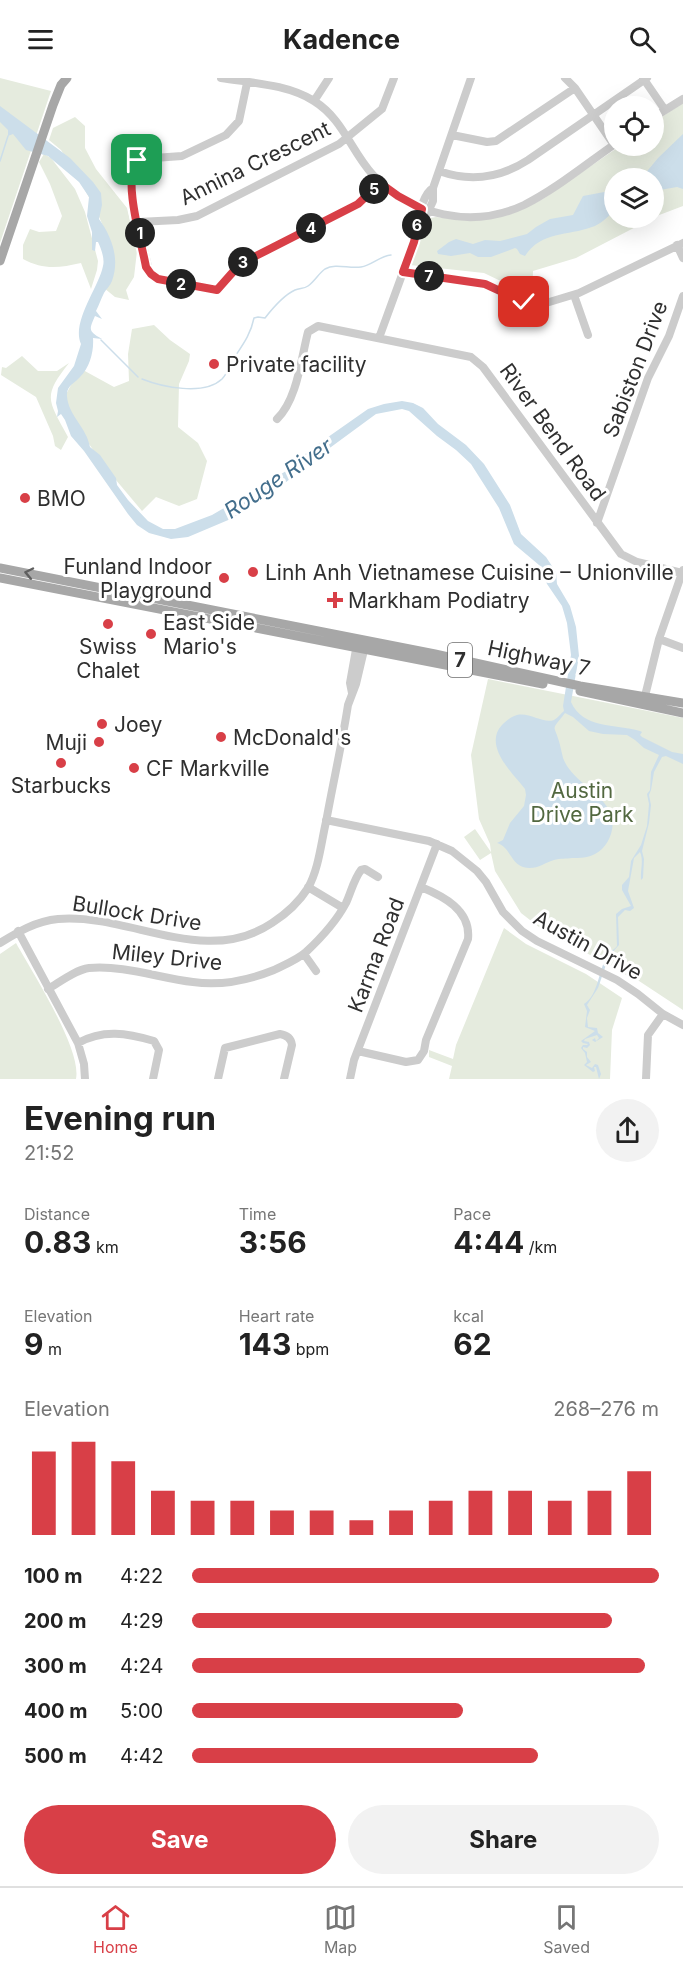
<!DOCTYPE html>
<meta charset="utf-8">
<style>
:root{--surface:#fff;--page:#f2f2f2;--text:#222;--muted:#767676;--line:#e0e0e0;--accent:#d83f47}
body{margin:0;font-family:Inter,sans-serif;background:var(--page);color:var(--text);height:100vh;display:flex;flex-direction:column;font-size:22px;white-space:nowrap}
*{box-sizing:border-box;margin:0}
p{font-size:20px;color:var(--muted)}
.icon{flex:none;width:33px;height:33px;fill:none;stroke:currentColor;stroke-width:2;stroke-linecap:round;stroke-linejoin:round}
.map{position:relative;height:1001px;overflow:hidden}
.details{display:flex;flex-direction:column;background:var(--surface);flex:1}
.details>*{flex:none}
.controls{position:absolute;left:604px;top:18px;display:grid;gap:12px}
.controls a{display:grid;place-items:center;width:60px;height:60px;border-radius:50%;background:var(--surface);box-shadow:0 6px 24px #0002;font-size:30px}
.pin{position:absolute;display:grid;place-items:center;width:51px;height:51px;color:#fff;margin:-26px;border-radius:12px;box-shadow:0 3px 9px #0006}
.km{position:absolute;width:30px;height:30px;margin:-15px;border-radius:50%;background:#222;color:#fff;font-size:16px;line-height:30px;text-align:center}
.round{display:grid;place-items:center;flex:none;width:63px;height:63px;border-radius:32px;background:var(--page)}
.summary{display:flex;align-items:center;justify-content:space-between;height:102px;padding:0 24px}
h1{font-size:33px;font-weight:700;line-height:45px}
.stats{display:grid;grid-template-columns:repeat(3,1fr);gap:9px;height:102px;padding:6px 24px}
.stats div{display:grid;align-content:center}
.stats b{font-size:30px;font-weight:700}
.stats small{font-size:16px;font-weight:400}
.stats p{font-size:16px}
.chart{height:168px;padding:12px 24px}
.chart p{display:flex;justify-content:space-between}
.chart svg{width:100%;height:108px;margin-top:6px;stroke:var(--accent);stroke-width:6}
.button{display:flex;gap:12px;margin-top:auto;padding:12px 24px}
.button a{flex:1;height:69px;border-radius:36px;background:var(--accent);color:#fff;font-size:24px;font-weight:700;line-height:69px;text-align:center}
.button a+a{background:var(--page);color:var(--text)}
ul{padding:0 24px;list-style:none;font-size:20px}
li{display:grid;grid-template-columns:96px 72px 1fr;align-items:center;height:45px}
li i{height:15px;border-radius:8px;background:var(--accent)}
header{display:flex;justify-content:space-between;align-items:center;height:78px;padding:0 24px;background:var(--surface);font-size:27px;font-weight:700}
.tab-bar{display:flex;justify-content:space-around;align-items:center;height:84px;border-top:2px solid var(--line);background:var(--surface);font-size:16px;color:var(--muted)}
.tab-bar a{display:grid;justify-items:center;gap:3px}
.tab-bar .on{color:var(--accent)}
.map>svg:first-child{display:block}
.green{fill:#e5ebde}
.water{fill:#ccdeea}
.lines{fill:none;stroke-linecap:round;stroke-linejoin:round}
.stream{stroke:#ccdeea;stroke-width:1.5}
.minor{stroke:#ccc;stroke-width:8}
.major{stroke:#a7a7a7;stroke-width:9}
.oneway{stroke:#5f5f5f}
.route-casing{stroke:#fff;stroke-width:12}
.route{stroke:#d83f47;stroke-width:8}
.poi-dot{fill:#d83f47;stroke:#fff;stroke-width:2}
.labels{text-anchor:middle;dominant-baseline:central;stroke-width:6;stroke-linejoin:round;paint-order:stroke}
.shield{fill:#fff;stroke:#6d6d6d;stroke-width:1.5}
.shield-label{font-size:20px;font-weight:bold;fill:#2f2f2f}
.street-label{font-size:21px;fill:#2f2f2f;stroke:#fff}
.poi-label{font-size:21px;fill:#2f2f2f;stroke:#fff;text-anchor:start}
.park-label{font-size:21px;fill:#526840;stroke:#fff}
.water-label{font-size:22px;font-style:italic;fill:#436e8c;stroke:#fff}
</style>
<header><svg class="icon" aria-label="menu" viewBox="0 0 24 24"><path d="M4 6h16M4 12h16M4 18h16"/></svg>Kadence<svg class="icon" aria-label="search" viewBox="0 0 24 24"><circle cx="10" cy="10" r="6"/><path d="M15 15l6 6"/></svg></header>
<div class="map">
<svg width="683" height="1001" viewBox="0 0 683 1001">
<rect width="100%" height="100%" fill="#fff"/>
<!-- green -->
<path class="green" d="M 0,0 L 51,13 L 0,165 Z
M 683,25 L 683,128 L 654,139 L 654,100 L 615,100 L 615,140 L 653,140 L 576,180 L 533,193 L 532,218 L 484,195 L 410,187 L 426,145 L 430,140 L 436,139 L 472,143 L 508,137 L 523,131 L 543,121 L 620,68 L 654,68 L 654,44 Z
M 75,39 L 85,48 L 85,70 L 96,91 L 127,130 L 137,173 L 134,199 L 126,212 L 129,222 L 115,219 L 104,210 L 111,195 L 103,148 L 97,134 L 74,92 L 61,72 L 49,62 L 53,50 Z
M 44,76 L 51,80 L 75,111 L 85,134 L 98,183 L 97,192 L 91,211 L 81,185 C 59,190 43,192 23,181 L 23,167 L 30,151 L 39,154 L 56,153 L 62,138 L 50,106 L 39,84 Z
M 154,247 L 170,262 L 190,276 L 189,283 L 179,306 L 178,349 L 198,365 L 207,383 L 197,421 L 179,428 L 156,419 L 142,433 L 105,389 L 89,366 L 63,322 L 72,305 L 83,292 L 114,309 L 129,303 L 128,276 L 132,251 Z
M 22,278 L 38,293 L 57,293 L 69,285 C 42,319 48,322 68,359 L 61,372 L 55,368 L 53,358 L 36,319 L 1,297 L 2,289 L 6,290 Z
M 488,601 L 683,640 L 683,932 L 636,901 L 632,901 L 619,892 L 544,853 L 521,835 L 495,793 L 491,775 L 480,782 L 464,759 L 475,751 L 491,774 L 490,766 L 479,741 L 471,677 Z
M 504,850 L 526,866 L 586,896 L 622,920 L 612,952 L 610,1001 L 449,1001 L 452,988 L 429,979 L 429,972 L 453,981 L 456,967 Z
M 16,865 C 32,894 82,971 76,1001 L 0,1001 L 0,876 Z"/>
<!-- water -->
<path class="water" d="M 0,28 L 70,80 L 93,104 L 101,115 L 102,127 L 99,141 C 112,159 120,181 112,203 C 110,208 106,211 104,215 C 101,221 99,227 96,233 L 102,241 L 95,238 C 89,252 88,253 102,261 L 93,260 C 94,273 90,289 80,299 C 75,305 66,308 67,318 C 68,337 87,350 90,369 L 100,377 L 116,400 L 117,407 L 128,422 L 148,443 L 163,451 L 175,451 L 212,437 L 260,409 L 286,393 L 311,371 L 368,331 L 384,326 L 402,323 L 413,325 L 423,330 L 438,346 L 466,367 L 484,386 L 510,427 L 521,456 L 546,479 L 556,494 L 557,506 L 570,528 L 576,549 L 579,578 L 571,624 C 583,651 615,646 640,653 L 642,654 L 640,657 L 642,659 L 672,674 L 683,676 L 683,686 L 666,678 L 662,679 L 654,694 L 651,712 L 649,717 L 651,727 L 649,745 L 642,773 L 644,781 L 643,800 L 641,802 C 640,792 644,783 640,774 L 634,780 L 628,813 L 634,830 L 630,833 L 625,832 L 618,839 L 619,867 L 609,878 L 598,910 L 587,927 L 590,932 L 587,940 L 588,949 L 597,950 L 598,955 L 603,959 L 595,964 L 592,962 L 595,960 L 596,963 L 599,960 L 597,957 L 585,961 L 584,963 L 589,964 L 590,967 L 587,970 L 583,969 L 583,971 L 587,974 L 587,979 L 591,984 L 586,987 L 592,990 L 595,986 L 598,987 L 601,996 L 599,1001 L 596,989 L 594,989 L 595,993 L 593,994 L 584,987 L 587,984 L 585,975 L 581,970 L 583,967 L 587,967 L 588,966 L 583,965 L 581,963 L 595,953 L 585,949 L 587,933 L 584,926 C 599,916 598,893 607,878 C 609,874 614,872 617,868 L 616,836 L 622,831 L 631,828 L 622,812 L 622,807 L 629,799 L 631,783 L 641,767 L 647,748 L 649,726 L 647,716 L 650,712 L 651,694 L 659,677 L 644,670 L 635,662 L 627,657 L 603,656 L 589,653 L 573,639 L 565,635 C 550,655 554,644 560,667 C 561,671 562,676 563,680 C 572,703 598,712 609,732 C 618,747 609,769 595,776 C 588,780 580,780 572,780 C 567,781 560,780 554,782 C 544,785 535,793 523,789 C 510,784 510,769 497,765 L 503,762 L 510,745 L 524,728 L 526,717 L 525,711 C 512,695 483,667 502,647 C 506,643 512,638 517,637 C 530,634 543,646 554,642 C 558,640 561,635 564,633 L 563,628 L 571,577 L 567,545 L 562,528 L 547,506 L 539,487 L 514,466 L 499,430 L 471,386 L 456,372 L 437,358 L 409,333 L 402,331 L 376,336 L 312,383 L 280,409 L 233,440 L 188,459 L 171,461 L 149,455 L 137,447 L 128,436 L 84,373 L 71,358 L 65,342 L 61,336 L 57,339 L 58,333 L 56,325 L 58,310 L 74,288 L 81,266 C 71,244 99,209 103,188 C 105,181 101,170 98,164 L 96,164 L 95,173 L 92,172 L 92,154 L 87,138 L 89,119 L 79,104 L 48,78 L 26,72 L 13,56 L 8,58 L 8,52 L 0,44 Z
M 683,56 L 683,111 L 677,109 L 654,113 L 654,100 L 637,100 L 644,97 L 658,80 Z
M 615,112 L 615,133 C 608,138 600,147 592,149 C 568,158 541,153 525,178 L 520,176 L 517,171 L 515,170 L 491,179 L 478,179 L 470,175 L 451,178 L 438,176 L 437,173 L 449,164 L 456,161 L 473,166 L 485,162 L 500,163 L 527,156 L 536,149 L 550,141 L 573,137 L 583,118 Z"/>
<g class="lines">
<!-- stream -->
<path class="stream" d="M 0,83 L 8,58
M 101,262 L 138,299
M 142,301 C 162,309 204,318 222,301 C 228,295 231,285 236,277 C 244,265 251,255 254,240 L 258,239 L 265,240 C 272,231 284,217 295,212 C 300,210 304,211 308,208 C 315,203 319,195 325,191 C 336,185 349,191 361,189 C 372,187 380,178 391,177"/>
<!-- minor -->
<path class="minor" d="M 221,0 C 251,5 287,6 314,23 C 343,41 351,73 373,97 C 411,138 473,151 524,127 C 556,111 586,86 615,66
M 565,0 L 575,10 L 614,67
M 643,0 L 665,32
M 247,5 L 239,43 L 226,57 L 182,78 L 140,81 L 134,87 L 132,119 L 149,193 L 154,199 L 163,202 L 217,212 L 240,186 L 358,126 L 380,105
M 314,23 L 329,0
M 654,39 L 683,21
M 452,57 L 487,64 L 496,63 L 575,10
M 439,93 C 470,104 500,100 528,82 L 647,0
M 138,144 L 178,142 L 197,138 L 339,66 L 382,31 L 394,0
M 414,161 C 416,148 422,116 433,110
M 677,167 L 683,180
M 403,194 L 485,205 L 524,224 L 546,225 L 579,215 L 683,165
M 574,217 L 588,257
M 379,260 L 414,164 L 433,123 L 433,110 L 471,0
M 277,341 C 297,322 301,281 308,254 L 318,248 L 471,279 L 483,289 L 621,476 L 637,484 L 682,495
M 597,445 L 648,300 L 669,258 L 683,218
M 659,561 L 683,570
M 352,615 L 350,605 L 357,566
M 645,618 L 659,561 L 683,492
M 326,742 L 429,763 L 452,773 L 477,793 L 486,804 L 503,834 L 522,853 L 537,863 L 617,902 L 638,916 L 663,936 L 683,947
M 308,809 L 343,830
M 18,853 L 78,965 L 84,986 L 85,1001
M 0,865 C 18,854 36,843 58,841 C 130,835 205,890 272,845 C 286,836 299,824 308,810 C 319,790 321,765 326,744 C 333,705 342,666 348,627 L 356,606 L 364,572
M 304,876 L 316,893
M 48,911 C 60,904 75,892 89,890 C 124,887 159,900 193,904 C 220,908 249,902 274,892 C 284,887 297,882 306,874 C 321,860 336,844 346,825 C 351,814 354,801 361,792 L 365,791 L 378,799
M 78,965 C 103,951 127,955 154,963 L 159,972 L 153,1001
M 358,973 L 406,984 L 418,982 L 424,973 L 426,962 L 468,861 C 471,832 443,818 421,809
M 218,1001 L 225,970 L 280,956 C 287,957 291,960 292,967 L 284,1001
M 350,1001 L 354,982 L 437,766
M 646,1001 L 648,957 L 663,936"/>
<!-- major -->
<path class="major" d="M 0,183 L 53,27 L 61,7 L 67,0
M 0,490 L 435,576 L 580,608 L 683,625
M 0,500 L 543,606
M 580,613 L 683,635"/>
</g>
<!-- one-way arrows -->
<defs><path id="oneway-chevron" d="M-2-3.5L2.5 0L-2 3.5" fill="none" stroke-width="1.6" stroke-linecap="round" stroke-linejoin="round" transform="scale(1.5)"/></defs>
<use class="oneway" href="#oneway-chevron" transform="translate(29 495) rotate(-168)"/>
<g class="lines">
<defs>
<path id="route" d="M 137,82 C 122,100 142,166 146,189 L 151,196 L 158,201 L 217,212 L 240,186 L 358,126 L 380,105 L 398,118 L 422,131 L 414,164 L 403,194 L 485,206 L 524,224"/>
</defs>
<!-- route casing -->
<use href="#route" class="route-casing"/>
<!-- route -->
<use href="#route" class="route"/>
</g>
<!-- markers -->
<g class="poi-dot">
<circle cx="214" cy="286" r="6"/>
<circle cx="25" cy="420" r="6"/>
<circle cx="253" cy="494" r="6"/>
<circle cx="224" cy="500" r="6"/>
<path d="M332 513h6v6h6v6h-6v6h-6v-6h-6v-6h6z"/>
<circle cx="108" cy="546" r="6"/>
<circle cx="151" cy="556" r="6"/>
<circle cx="102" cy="646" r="6"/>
<circle cx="221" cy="659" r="6"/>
<circle cx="99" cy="664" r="6"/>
<circle cx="61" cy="685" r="6"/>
<circle cx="134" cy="690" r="6"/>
</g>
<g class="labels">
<!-- shield labels -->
<rect class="shield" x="448" y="565" width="24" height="34" rx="4.5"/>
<g class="shield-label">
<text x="460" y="582">7</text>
</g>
<!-- street labels -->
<g class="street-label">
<text transform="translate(255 85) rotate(-26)">Annina Crescent</text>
<text transform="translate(635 291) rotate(-69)">Sabiston Drive</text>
<text transform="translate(553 354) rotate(54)">River Bend Road</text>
<text transform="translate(539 580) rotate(12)">Highway 7</text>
<text transform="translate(137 835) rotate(9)">Bullock Drive</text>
<text transform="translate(588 867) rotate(29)">Austin Drive</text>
<text transform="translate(376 877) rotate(-69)">Karma Road</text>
<text transform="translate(167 879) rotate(6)">Miley Drive</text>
</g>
<!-- poi labels -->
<g class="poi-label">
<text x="226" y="286">Private facility</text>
<text x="37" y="420">BMO</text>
<text x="212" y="488" text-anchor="end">Funland Indoor<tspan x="212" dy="24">Playground</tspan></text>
<text x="265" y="494">Linh Anh Vietnamese Cuisine – Unionville</text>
<text x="348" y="522">Markham Podiatry</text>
<text x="163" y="544">East Side<tspan x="163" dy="24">Mario's</tspan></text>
<text x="108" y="568" text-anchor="middle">Swiss<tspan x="108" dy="24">Chalet</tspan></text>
<text x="114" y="646">Joey</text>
<text x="233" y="659">McDonald's</text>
<text x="87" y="664" text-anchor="end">Muji</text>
<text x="146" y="690">CF Markville</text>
<text x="61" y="707" text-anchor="middle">Starbucks</text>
</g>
<!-- park labels -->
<g class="park-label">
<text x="582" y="712">Austin<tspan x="582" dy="24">Drive Park</tspan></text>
</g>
<!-- water labels -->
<g class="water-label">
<text transform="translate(278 400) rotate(-34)">Rouge River</text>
</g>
</g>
</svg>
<div class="controls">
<a><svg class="icon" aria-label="locate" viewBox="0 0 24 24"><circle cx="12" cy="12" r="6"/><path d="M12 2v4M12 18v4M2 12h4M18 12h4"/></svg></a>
<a><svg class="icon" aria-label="layers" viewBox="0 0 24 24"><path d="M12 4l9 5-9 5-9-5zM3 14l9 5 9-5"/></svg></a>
</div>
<div class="pin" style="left:137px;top:82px;background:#1e9e55"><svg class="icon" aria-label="arrive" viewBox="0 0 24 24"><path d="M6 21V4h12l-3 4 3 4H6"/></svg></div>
<div class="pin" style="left:524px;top:224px;background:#d93025"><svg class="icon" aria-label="check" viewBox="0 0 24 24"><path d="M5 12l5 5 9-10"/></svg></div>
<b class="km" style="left:140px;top:155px">1</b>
<b class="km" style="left:181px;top:206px">2</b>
<b class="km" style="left:243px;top:184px">3</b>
<b class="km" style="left:311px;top:150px">4</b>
<b class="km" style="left:374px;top:111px">5</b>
<b class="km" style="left:417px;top:147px">6</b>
<b class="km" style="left:429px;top:198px">7</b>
</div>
<section class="details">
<div class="summary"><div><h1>Evening run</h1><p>21:52</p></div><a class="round"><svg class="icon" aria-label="share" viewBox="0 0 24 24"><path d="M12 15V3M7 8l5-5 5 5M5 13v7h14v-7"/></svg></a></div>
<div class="stats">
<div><p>Distance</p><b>0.83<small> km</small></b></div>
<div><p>Time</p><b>3:56</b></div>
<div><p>Pace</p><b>4:44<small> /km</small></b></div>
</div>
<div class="stats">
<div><p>Elevation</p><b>9<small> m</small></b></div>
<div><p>Heart rate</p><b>143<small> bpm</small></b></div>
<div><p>kcal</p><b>62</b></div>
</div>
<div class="chart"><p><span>Elevation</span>268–276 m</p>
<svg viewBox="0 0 160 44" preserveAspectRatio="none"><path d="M5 44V10M15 44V6M25 44V14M35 44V26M45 44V30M55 44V30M65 44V34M75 44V34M85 44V38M95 44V34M105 44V30M115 44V26M125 44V26M135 44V30M145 44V26M155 44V18"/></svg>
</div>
<ul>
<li><b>100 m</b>4:22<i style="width:100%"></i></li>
<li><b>200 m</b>4:29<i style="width:90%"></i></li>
<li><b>300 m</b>4:24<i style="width:97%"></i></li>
<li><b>400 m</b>5:00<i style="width:58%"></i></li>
<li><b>500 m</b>4:42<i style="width:74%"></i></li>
</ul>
<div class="button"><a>Save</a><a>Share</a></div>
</section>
<nav class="tab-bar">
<a class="on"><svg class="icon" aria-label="home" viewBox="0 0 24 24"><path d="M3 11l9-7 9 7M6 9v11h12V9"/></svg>Home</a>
<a><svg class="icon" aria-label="map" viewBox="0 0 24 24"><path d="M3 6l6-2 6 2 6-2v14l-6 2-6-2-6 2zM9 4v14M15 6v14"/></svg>Map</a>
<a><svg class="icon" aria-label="saved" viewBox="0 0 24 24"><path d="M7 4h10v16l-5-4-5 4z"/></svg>Saved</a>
</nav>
